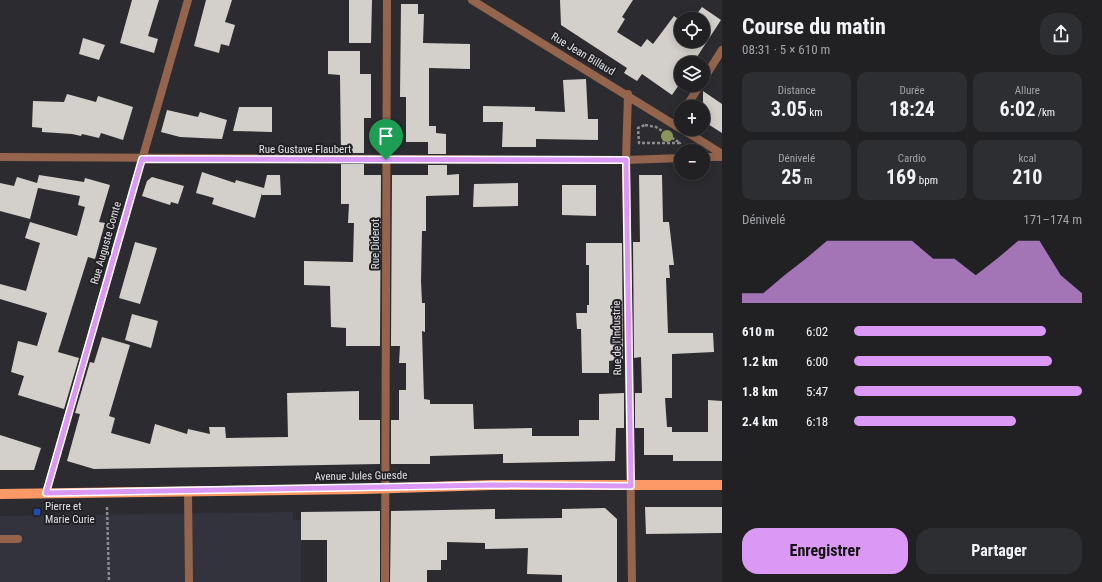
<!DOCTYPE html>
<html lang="fr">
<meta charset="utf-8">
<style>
:root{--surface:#212124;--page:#2d2e31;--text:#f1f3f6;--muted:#a2a3a6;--line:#3e3e41;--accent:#db99f5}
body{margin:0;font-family:"Roboto Condensed",sans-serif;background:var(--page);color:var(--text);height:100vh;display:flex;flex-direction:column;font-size:15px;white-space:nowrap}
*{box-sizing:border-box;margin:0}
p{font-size:13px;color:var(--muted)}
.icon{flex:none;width:22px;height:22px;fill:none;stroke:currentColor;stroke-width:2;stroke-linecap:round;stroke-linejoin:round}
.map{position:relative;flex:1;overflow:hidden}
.sheet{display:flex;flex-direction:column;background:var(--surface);width:380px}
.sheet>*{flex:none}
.fabs{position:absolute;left:674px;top:12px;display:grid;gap:8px}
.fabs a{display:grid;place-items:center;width:36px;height:36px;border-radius:50%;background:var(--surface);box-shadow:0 2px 10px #0003,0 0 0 1px var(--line);font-size:20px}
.pin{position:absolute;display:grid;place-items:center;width:34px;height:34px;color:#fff;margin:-41px -17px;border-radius:50% 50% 50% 0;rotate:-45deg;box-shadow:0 0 4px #0007}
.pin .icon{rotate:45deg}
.round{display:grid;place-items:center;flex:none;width:42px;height:42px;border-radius:16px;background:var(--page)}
.head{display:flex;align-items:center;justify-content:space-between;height:68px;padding:0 20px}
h1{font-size:22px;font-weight:700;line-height:30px}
.stats{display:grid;grid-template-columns:repeat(3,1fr);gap:6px;height:68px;padding:4px 20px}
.stats div{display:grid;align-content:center;border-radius:10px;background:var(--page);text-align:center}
.stats b{font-size:20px;font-weight:700}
.stats small{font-size:11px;font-weight:400}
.stats p{font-size:11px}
.chart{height:112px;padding:8px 20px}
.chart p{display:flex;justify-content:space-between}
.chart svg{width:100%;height:72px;margin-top:4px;fill:var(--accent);opacity:.7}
.button{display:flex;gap:8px;margin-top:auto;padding:8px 20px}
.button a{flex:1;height:46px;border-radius:16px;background:var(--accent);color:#111;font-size:16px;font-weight:700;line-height:46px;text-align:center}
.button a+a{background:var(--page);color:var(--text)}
ul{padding:0 20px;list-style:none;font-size:13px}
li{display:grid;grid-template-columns:64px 48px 1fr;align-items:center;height:30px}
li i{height:10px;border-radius:5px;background:var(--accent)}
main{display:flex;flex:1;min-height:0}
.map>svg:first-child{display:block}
.built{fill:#33333e}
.building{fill:#d3cfca}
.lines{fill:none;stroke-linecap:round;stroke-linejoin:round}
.path{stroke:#8c8c8f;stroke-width:2.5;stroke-dasharray:3 2;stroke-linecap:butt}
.service{stroke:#94644c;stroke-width:8}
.minor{stroke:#94644c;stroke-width:8}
.primary{stroke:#fc9966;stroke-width:10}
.tree{fill:#8c945c}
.route-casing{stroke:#fff;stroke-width:8}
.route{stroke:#db99f5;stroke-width:5}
.transit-dot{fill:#1a4fb4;stroke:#222226;stroke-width:1.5}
.labels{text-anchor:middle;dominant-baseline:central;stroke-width:4;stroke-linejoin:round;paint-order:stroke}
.street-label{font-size:11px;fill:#e0e0e3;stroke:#222226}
.poi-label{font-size:11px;fill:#e0e0e3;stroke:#222226;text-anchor:start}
</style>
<main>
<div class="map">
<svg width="722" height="582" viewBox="0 0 722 582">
<rect width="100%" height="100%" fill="#2c2c30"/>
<!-- built -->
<path class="built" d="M 293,512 L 293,520 L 301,520 L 301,582 L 0,582 L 0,516 Z"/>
<!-- building -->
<path class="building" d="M 132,0 L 159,0 L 148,36 L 158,39 L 154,53 L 120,43 Z
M 206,0 L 232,0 L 225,22 L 235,25 L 229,46 L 221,44 L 219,53 L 194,46 Z
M 349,0 L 372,0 L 371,43 L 349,43 Z
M 560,0 L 633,0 L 622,17 L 625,19 L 617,32 L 641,47 L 647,39 L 653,44 L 674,16 L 681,21 L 681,41 L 703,41 L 703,19 L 693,19 L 702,7 L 721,20 L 693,63 L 681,63 L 681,82 L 672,95 L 642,74 L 637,81 L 624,73 L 627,68 L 561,25 Z
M 401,4 L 418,4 L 418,14 L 424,14 L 423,43 L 470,44 L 470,69 L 429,68 L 429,126 L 436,126 L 436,133 L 446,134 L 446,154 L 428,154 L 428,142 L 406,142 L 406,97 L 400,97 Z
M 83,38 L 105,45 L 99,60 L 79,54 Z
M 328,51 L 360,51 L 360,74 L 371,74 L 371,118 L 364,118 L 364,153 L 341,153 L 340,75 L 328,74 Z
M 586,79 L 588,119 L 598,119 L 598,140 L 536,139 L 536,147 L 502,147 L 503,122 L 483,122 L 483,106 L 535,107 L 535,111 L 565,112 L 563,80 Z
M 703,91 L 722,104 L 722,133 L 703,121 Z
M 67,94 L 96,102 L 98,96 L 133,107 L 123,140 L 101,133 L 99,138 L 82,134 L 81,136 L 72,134 L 42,132 L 42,128 L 32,127 L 33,101 L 64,102 Z
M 239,107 L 272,107 L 272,132 L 233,131 Z
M 167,110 L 198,117 L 200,112 L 227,120 L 222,139 L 180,137 L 161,132 Z
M 341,164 L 364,164 L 364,175 L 381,175 L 380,346 L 346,346 L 346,328 L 331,327 L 330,286 L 304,285 L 304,261 L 353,262 L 354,223 L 348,223 L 349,204 L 341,204 Z
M 428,165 L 447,165 L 447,175 L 459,174 L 459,195 L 426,196 L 426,231 L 422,231 L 421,281 L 422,303 L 425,303 L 425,332 L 422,331 L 424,399 L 430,400 L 430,404 L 473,404 L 474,429 L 532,428 L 532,436 L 579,436 L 579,420 L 599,420 L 599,394 L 624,393 L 624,428 L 616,428 L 615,461 L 503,463 L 503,454 L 430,456 L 430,464 L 391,464 L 391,420 L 399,420 L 399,390 L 406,390 L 406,363 L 399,363 L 400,346 L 391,346 L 392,175 L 428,175 Z
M 202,172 L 235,183 L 236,180 L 264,188 L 267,175 L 280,175 L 281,195 L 262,195 L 262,193 L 255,218 L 212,204 L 214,198 L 196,193 Z
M 39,175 L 84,182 L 85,178 L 110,185 L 99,222 L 105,223 L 95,259 L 88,257 L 58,352 L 79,358 L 64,409 L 18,395 L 24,376 L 11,372 L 18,341 L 37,346 L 47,313 L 0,299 L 0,284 L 26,291 L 40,243 L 25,238 L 30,222 L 77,236 L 85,207 L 78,205 L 80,196 L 38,188 L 30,219 L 0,211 L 0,183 L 14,186 L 17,177 L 37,183 Z
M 639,175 L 662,175 L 663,222 L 669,222 L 674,265 L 669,265 L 670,278 L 666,278 L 668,333 L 713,333 L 714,352 L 672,354 L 672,398 L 665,398 L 667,427 L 672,427 L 672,432 L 708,432 L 708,400 L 722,401 L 722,461 L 673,461 L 673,455 L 644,455 L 644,428 L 635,428 L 635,393 L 642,393 L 641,357 L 634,358 L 633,242 L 640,242 Z
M 152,177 L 184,186 L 178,204 L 171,202 L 170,205 L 142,196 L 147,181 Z
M 518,183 L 518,206 L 473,207 L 474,184 Z
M 562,185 L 596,185 L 596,216 L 562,215 Z
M 135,242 L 157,248 L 140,304 L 119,298 Z
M 586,243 L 622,243 L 623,359 L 609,361 L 609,373 L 582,373 L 581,329 L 577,329 L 576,313 L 587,313 L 587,305 L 589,305 L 589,265 L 586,265 Z
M 132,314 L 158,321 L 151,348 L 125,340 Z
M 102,337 L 130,345 L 109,416 L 115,418 L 111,433 L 150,444 L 155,424 L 187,434 L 188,429 L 210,434 L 209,427 L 225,427 L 226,438 L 288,437 L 287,393 L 359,391 L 359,420 L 380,420 L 380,464 L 94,469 L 67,461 L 80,414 L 75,413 L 90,362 L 94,363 Z
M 0,435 L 41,448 L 34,470 L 0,470 Z
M 645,507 L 722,507 L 722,533 L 646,534 Z
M 605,508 L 617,519 L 617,582 L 562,582 L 562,575 L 527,574 L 528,548 L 485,549 L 485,543 L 447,542 L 447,560 L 441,560 L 441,570 L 427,570 L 427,582 L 390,582 L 391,511 L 495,509 L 495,519 L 562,518 L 562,509 Z
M 380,511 L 380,582 L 327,582 L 327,540 L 301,540 L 301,512 Z"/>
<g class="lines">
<!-- path -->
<path class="path" d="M 645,125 L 656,127 L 680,143 L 639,143 L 638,128 Z
M 107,507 L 109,582"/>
<!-- service -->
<path class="service" d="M 188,491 L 189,582
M 0,539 L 18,539"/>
<!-- minor -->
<path class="minor" d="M 472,0 L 681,129
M 703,80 L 722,50
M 628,94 L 626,160 L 632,582
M 686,107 L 700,85
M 674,124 L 681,114
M 682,129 L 722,154
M 0,157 L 626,160 L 681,158
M 703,157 L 722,157
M 46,493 L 188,0
M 385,582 L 387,0"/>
<!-- primary -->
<path class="primary" d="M 0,494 L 364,489 L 492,485 L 722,485"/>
</g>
<!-- trees -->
<circle class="tree" cx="667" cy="136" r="6"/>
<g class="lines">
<defs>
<path id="route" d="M 142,159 L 626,160 L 631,486 L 492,485 L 46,493 Z"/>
</defs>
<!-- route casing -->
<use href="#route" class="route-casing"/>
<!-- route -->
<use href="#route" class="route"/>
</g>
<!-- markers -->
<rect class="transit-dot" x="33" y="508" width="8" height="8" rx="2"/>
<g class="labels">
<!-- street labels -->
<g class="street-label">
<text transform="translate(583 54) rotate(31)">Rue Jean Billaud</text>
<text x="305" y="149">Rue Gustave Flaubert</text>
<text transform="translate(106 243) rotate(-74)">Rue Auguste Comte</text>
<text transform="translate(375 244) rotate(-90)">Rue Diderot</text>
<text transform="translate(617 338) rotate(-91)">Rue de l'Industrie</text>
<text transform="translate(361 476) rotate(-1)">Avenue Jules Guesde</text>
</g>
<!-- poi labels -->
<g class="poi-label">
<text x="45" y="506">Pierre et<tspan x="45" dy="13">Marie Curie</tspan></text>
</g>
</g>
</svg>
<div class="fabs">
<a><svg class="icon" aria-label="locate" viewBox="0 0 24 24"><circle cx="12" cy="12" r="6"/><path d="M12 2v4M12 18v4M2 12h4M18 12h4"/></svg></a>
<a><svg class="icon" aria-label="layers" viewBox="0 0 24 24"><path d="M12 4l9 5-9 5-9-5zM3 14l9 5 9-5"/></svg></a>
<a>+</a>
<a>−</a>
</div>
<div class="pin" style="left:386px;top:160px;background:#1e9e55"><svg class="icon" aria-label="arrive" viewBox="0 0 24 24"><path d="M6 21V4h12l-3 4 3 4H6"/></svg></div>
</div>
<section class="sheet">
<div class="head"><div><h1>Course du matin</h1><p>08:31 · 5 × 610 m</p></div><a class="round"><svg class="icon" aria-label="share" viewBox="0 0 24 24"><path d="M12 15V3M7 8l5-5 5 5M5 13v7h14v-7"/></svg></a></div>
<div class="stats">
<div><p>Distance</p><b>3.05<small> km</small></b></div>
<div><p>Durée</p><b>18:24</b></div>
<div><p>Allure</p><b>6:02<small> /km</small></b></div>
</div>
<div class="stats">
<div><p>Dénivelé</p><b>25<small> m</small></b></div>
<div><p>Cardio</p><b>169<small> bpm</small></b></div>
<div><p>kcal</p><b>210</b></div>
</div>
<div class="chart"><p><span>Dénivelé</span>171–174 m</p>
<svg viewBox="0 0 160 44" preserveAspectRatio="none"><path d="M0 44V38L10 38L20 27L30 17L40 6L50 6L60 6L70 6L80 6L90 17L100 17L110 27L120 17L130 6L140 6L150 27L160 38V44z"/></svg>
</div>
<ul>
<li><b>610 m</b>6:02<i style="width:84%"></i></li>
<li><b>1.2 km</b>6:00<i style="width:87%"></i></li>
<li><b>1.8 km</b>5:47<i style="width:100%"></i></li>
<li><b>2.4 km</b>6:18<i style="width:71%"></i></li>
</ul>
<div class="button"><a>Enregistrer</a><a>Partager</a></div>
</section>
</main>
